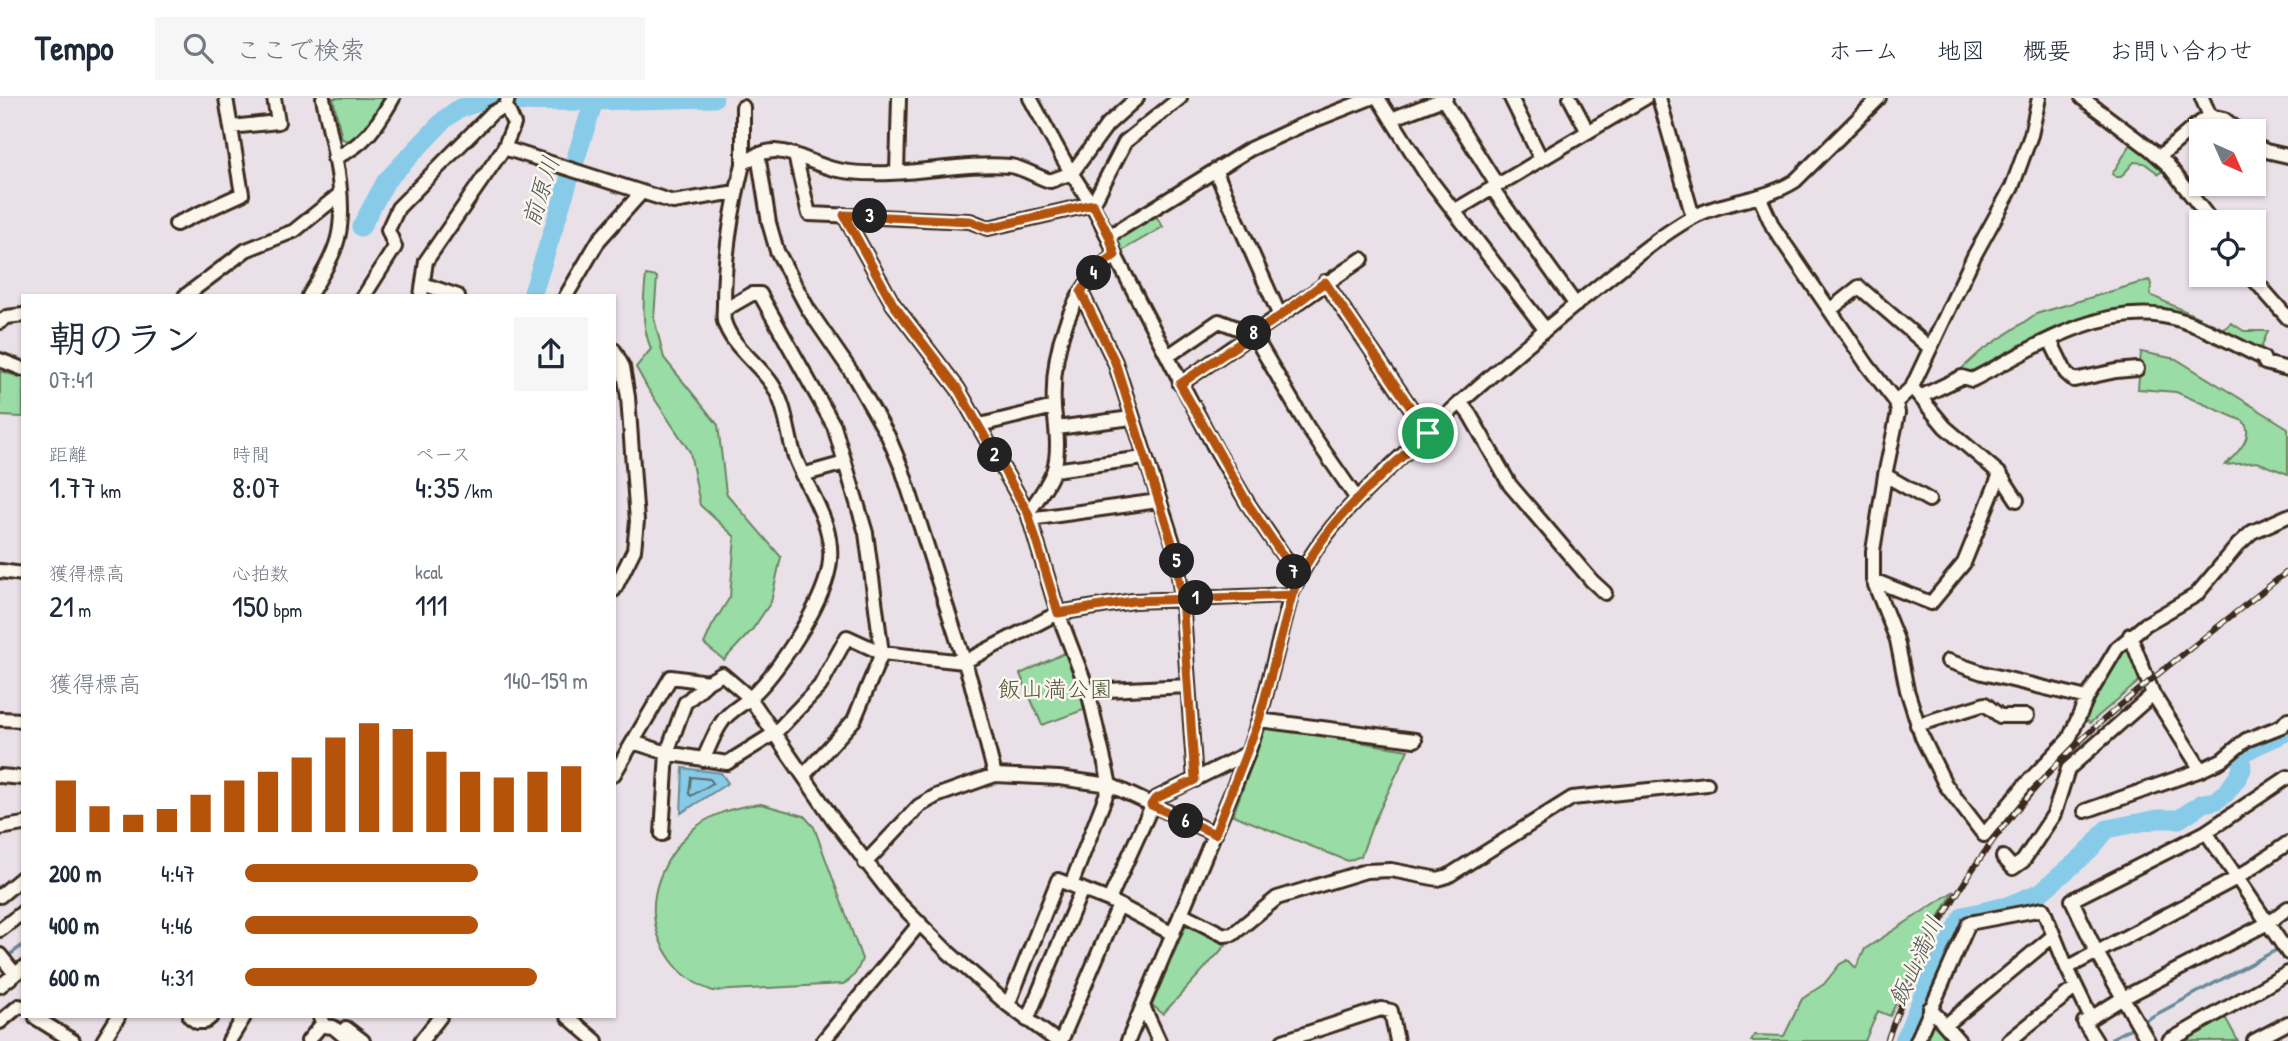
<!DOCTYPE html>
<html lang="ja">
<meta charset="utf-8">
<style>
:root{--surface:#fff;--page:#f6f6f7;--text:#1f2937;--muted:#747a83;--line:#e0e1e3;--accent:#b45309}
body{margin:0;font-family:"Patrick Hand","Klee One",sans-serif;background:var(--page);color:var(--text);height:100vh;display:flex;flex-direction:column;font-size:26px;white-space:nowrap}
*{box-sizing:border-box;margin:0}
p{font-size:23px;color:var(--muted)}
.icon{flex:none;width:38px;height:38px;fill:none;stroke:currentColor;stroke-width:2;stroke-linecap:round;stroke-linejoin:round}
.map{position:relative;flex:1;overflow:hidden}
.panel{position:absolute;left:21px;top:196px;width:595px;height:724px;display:flex;flex-direction:column;background:var(--surface);border-radius:0px;box-shadow:0 2px 5px #0004}
.panel>*{flex:none}
.needle{width:46px;rotate:135deg}
.tools{position:absolute;left:2189px;top:21px;display:grid;gap:14px}
.tools a{display:grid;place-items:center;width:77px;height:77px;border-radius:0px;background:var(--surface);box-shadow:0 2px 5px #0004;font-size:35px}
.pin{position:absolute;display:grid;place-items:center;width:60px;height:60px;color:#fff;margin:-30px;border:4px solid #fff;border-radius:50%;box-shadow:0 2px 7px #0007}
.km{position:absolute;width:35px;height:35px;margin:-18px;border-radius:50%;background:#222;color:#fff;font-size:19px;line-height:35px;text-align:center}
.round{display:grid;place-items:center;flex:none;width:74px;height:74px;border-radius:0px;background:var(--page)}
.headline{display:flex;align-items:center;justify-content:space-between;height:119px;padding:0 28px}
h1{font-size:38px;font-weight:600;line-height:52px}
.figures{display:grid;grid-template-columns:repeat(3,1fr);gap:10px;height:119px;padding:7px 28px}
.figures div{display:grid;align-content:center}
.figures b{font-size:30px;font-weight:600}
.figures small{font-size:19px;font-weight:400}
.figures p{font-size:19px}
.chart{height:196px;padding:14px 28px}
.chart p{display:flex;justify-content:space-between}
.chart svg{width:100%;height:126px;margin-top:7px;stroke:var(--accent);stroke-width:6}
ul{padding:0 28px;list-style:none;font-size:23px}
li{display:grid;grid-template-columns:112px 84px 1fr;align-items:center;height:52px}
li i{height:18px;border-radius:9px;background:var(--accent)}
header{display:flex;align-items:center;gap:42px;box-sizing:border-box;height:98px;padding:0 35px;background:var(--surface);border-bottom:2px solid var(--line)}
header strong{font-size:33px}
nav{display:flex;gap:38px;margin-inline-start:auto;font-size:24px}
.search{width:490px;height:63px;background:var(--page);display:flex;align-items:center;gap:18px;box-sizing:border-box;padding:0 24px;border-radius:0px;color:var(--muted);font-size:26px}
.map>svg:first-child{display:block}
.green{fill:#9adca6;stroke:#6a8362;stroke-width:2}
.water{fill:#87cbe9;stroke:#698b98;stroke-width:2}
.lines{fill:none;stroke-linecap:round;stroke-linejoin:round}
.shore{stroke:#596a6f;stroke-width:2}
.stream{stroke:#698b98;stroke-width:3.5}
.river{stroke:#87cbe9;stroke-width:19}
.minor-casing{stroke:#3b2a1e;stroke-width:18}
.minor{stroke:#fbf7ec;stroke-width:12}
.rail-casing{stroke:#3b2a1e;stroke-width:6}
.rail{stroke:#fbf7ec;stroke-width:3.5;stroke-dasharray:10;stroke-linecap:butt}
.route-casing{stroke:#fff;stroke-width:14}
.route{stroke:#b45309;stroke-width:9}
.labels{text-anchor:middle;dominant-baseline:central;stroke-width:5;stroke-linejoin:round;paint-order:stroke}
.park-label{font-size:23px;fill:#535640;stroke:#fbf7ec}
.water-label{font-size:24px;font-style:italic;fill:#525a5b;stroke:#fbf7ec}
</style>
<header>
<strong>Tempo</strong>
<div class="search"><svg class="icon" aria-label="search" viewBox="0 0 24 24"><circle cx="10" cy="10" r="6"/><path d="M15 15l6 6"/></svg>ここで検索</div>
<nav><a>ホーム</a><a>地図</a><a>概要</a><a>お問い合わせ</a></nav>
</header>
<div class="map">
<svg width="2288" height="943" viewBox="0 0 2288 943">
<rect width="100%" height="100%" fill="#eae1e8"/>
<filter id="ink" filterUnits="userSpaceOnUse"><feTurbulence type="fractalNoise" baseFrequency=".0143" numOctaves="2"/><feDisplacementMap in="SourceGraphic" scale="14" xChannelSelector="R" yChannelSelector="G"/><feConvolveMatrix kernelMatrix="1 2 1 2 8 2 1 2 1" color-interpolation-filters="sRGB"/></filter>
<g filter="url(#ink)">
<!-- green -->
<path class="green" d="M 333,0 L 385,0 C 376,16 366,36 349,43 L 342,41 Z
M 2131,46 L 2150,59 L 2163,72 L 2159,76 L 2144,65 L 2134,64 L 2121,79 L 2116,79 L 2112,76 Z
M 1156,118 L 1163,129 L 1121,153 L 1114,142 Z
M 646,177 L 657,179 L 654,220 L 664,260 L 718,327 L 726,395 L 781,459 L 771,504 L 752,532 L 724,562 L 704,546 L 712,528 L 730,499 L 735,439 L 700,407 L 690,354 L 648,291 L 636,269 L 651,251 C 641,226 643,204 646,177 Z
M 2149,182 L 2152,186 L 2150,197 L 2224,231 L 2231,225 L 2244,233 L 2268,233 L 2259,255 L 2232,242 L 2130,213 L 1972,278 L 1958,274 L 1980,254 L 2036,216 Z
M 2141,254 L 2176,261 L 2288,330 L 2288,376 L 2257,364 L 2225,367 C 2236,356 2256,339 2243,323 L 2176,294 L 2138,291 Z
M 0,273 L 23,280 L 23,319 L 0,318 Z
M 2127,544 L 2143,580 L 2090,625 L 2083,619 Z
M 1069,553 L 1089,610 L 1042,627 L 1020,576 Z
M 1266,629 L 1408,652 L 1372,728 L 1361,758 L 1348,763 L 1233,717 Z
M 761,706 L 804,718 L 814,729 L 862,861 C 858,872 854,881 843,886 L 713,893 C 695,887 682,877 671,862 C 640,818 654,773 688,736 C 706,717 736,708 761,706 Z
M 1954,793 L 1923,848 L 1890,918 L 1878,913 L 1865,943 L 1751,943 L 1754,937 L 1784,938 L 1802,901 L 1824,886 L 1840,866 L 1848,862 L 1856,870 L 1865,851 Z
M 1186,827 L 1226,847 L 1163,916 L 1152,907 Z
M 2225,919 L 2238,943 L 2181,943 Z
M 1929,920 L 1935,920 L 1955,943 L 1921,943 Z"/>
<!-- water -->
<path class="water" d="M 683,670 L 721,675 L 728,685 L 681,715 Z"/>
<g class="lines">
<!-- shore -->
<path class="shore" d="M 691,679 L 710,681 L 713,685 L 691,698 L 689,695 Z"/>
<!-- stream -->
<path class="stream" d="M 4,861 L 23,847
M 2142,924 L 2280,850
M 2112,940 L 2135,928"/>
<!-- river -->
<path class="river" d="M 361,129 L 386,83 L 445,21 L 458,11 L 479,4 L 594,3
M 532,198 L 594,3 L 714,0
M 1904,943 L 1927,888 L 1963,818 L 2007,808 L 2041,794 L 2088,754 L 2107,731 L 2158,721 L 2179,721 L 2203,705 L 2215,703 L 2226,695 L 2238,679 L 2242,671 L 2241,657 C 2255,646 2272,642 2288,633"/>
<defs>
<path id="minor" d="M 508,0 L 506,8 L 514,26 L 504,50 L 673,104 L 736,94
M 1030,0 C 1044,25 1057,51 1072,76 C 1089,102 1105,127 1115,157 L 1215,350 L 1248,406 L 1298,479
M 1378,0 L 1427,78 L 1545,231
M 1511,0 L 1541,61
M 1570,0 L 1588,34
M 1659,0 L 1693,119
M 2082,0 L 2150,51 L 2168,67 L 2212,124
M 2202,0 L 2210,18
M 1443,1 L 1497,87
M 743,9 L 743,66
M 1391,21 L 1446,0
M 231,29 L 278,24 L 274,0
M 2254,47 L 2266,53 L 2288,58
M 758,56 L 769,125 L 777,153 L 808,211 L 852,275 L 888,338 L 902,371 L 971,584 L 995,677
M 795,57 L 809,116 L 970,123 L 988,130 L 1093,106 L 1125,44 L 1180,0
M 2159,59 L 2195,28 L 2210,18 L 2224,21 L 2239,33
M 334,60 C 365,47 377,28 393,0
M 1215,72 L 1280,218
M 897,74 L 899,0
M 1492,90 L 1576,207
M 1759,98 L 1773,129 L 1868,268 L 1896,304 L 1898,315 L 1885,377 L 1873,453 L 1873,482 L 1897,542 L 1907,592 L 1922,639 L 1945,686 L 1984,737 L 2025,687 L 2069,641 L 2087,600 L 2117,550 L 2146,526 L 2196,497 L 2238,447 L 2252,434 L 2288,418
M 1454,113 L 1645,0
M 844,117 L 893,206 L 958,291 L 1028,415 L 1058,515 L 1088,593 L 1110,687 L 1071,787
M 176,126 L 242,96 L 226,0
M 1109,138 L 1250,51 L 1300,28 L 1371,0
M 2250,177 L 2288,220
M 1325,184 L 1428,335
M 423,186 L 458,198
M 1081,194 L 1115,264 L 1176,454 L 1182,501 L 1195,682
M 185,198 L 246,152 L 294,133 L 340,96
M 309,198 C 320,180 333,160 338,140 C 348,99 331,41 323,0
M 364,198 L 395,149 L 388,132 L 398,110 L 492,15 L 506,8
M 421,198 L 426,163 L 504,50
M 566,198 L 599,142 L 642,94
M 724,212 L 752,196 L 760,196 L 834,328 L 866,435 L 882,555 L 854,622 L 804,677
M 1830,212 L 1859,189 L 1930,250
M 0,224 L 7,219 L 23,217
M 2050,242 L 2066,275 L 2074,282 L 2116,273 L 2137,271
M 614,252 L 623,269 L 628,299 L 637,423 L 634,452 L 614,492
M 1168,258 L 1219,223 L 1253,236 L 1308,330 L 1357,401
M 0,262 L 23,271
M 1180,286 L 1362,161
M 1915,293 L 1945,329 L 2000,376 L 2017,402
M 1920,299 L 1962,279 L 1972,282 C 2031,252 2094,208 2163,218 C 2193,222 2235,247 2263,260 L 2265,265 L 2288,271
M 1460,304 L 1470,317 L 1510,387 L 1592,483 L 1605,495
M 1896,304 L 1912,289 L 1974,158 L 2012,89 L 2031,37 L 2039,0
M 980,327 L 1054,309
M 1057,330 L 1131,320
M 1054,372 L 1144,360
M 802,377 L 845,365
M 1885,377 L 1929,402
M 1028,415 C 1037,402 1047,389 1053,374 C 1060,354 1056,330 1054,310 C 1051,253 1069,192 1115,157
M 1030,421 L 1158,403
M 0,473 L 23,476
M 1873,482 L 1931,505 L 1964,465 L 2000,376
M 2130,537 L 2153,596 L 2201,672
M 1948,563 L 1983,575 L 2087,600
M 1088,593 L 1188,588
M 0,621 L 23,622
M 1259,622 L 1415,642
M 1917,627 L 1985,606 L 2000,618 L 2027,618
M 633,644 L 667,655 L 727,665 L 775,635 L 820,588 L 847,539 L 882,555 L 964,564 L 1058,515 L 1133,503 L 1291,497
M 703,662 C 709,650 714,635 722,624 C 728,614 741,608 750,600 C 778,574 822,508 829,470 C 837,427 808,395 794,356 C 787,333 786,307 772,286 C 758,265 731,248 724,223 C 723,218 724,212 724,207 C 724,161 732,110 743,66 C 779,37 802,65 838,72 C 893,83 956,63 1010,68 C 1022,69 1037,79 1050,83 L 1072,75 L 1107,27 L 1137,0
M 614,676 L 671,579 L 708,584
M 0,678 L 23,680
M 2085,713 L 2201,672 L 2222,662 L 2246,642 L 2282,628 L 2288,621
M 0,730 L 23,726
M 2206,734 L 2288,855
M 662,736 L 667,655 L 685,605 L 708,584 L 722,576 L 750,600 L 833,721 L 894,800 L 948,854 L 1008,907 L 1057,943
M 2003,759 L 2013,770 L 2023,763 L 2054,716 L 2068,671 L 2153,596
M 865,765 L 919,708 L 936,698 L 995,677 L 1059,680 L 1110,687 L 1215,736
M 0,798 L 23,779
M 1109,802 L 1155,701 L 1248,655
M 1181,815 L 1224,837 L 1233,836 L 1277,800 L 1366,773 L 1391,772 L 1438,781 L 1448,778 L 1572,700 L 1707,686
M 0,832 L 23,814
M 0,857 L 15,876
M 2067,870 L 2237,780 L 2288,745
M 0,888 L 23,870
M 1008,907 L 1058,782 L 1109,802 L 1173,836
M 1143,908 L 1159,943
M 1930,910 L 1959,943
M 190,919 L 197,924 L 205,924 L 211,919
M 320,919 L 324,928 L 333,929 L 350,943
M 568,919 L 596,943
M 36,920 L 73,943
M 1027,922 L 1082,791
M 0,924 L 19,908 L 23,909
M 1946,927 L 2053,838
M 346,930 L 363,943
M 103,943 L 118,919
M 229,943 L 244,919
M 308,943 L 322,926
M 421,943 L 440,919
M 823,943 L 920,825
M 1061,943 L 1119,807
M 1128,943 L 1248,655 L 1259,622 L 1291,497 C 1316,434 1371,387 1419,342 C 1471,294 1525,248 1580,203 C 1616,175 1651,143 1691,120 C 1724,102 1764,103 1795,83 L 1879,0
M 1283,943 L 1381,911 L 1391,913 L 1397,943
M 1917,943 L 1969,825 L 2043,811 L 2067,870 L 2091,920
M 2009,943 L 2076,889
M 2096,943 L 2084,924 L 2123,900 L 2268,825 L 2288,810
M 2148,943 L 2096,853 L 2072,802 L 2206,734 L 2288,679
M 2169,943 L 2288,875
M 2254,943 L 2288,925"/>
</defs>
<!-- minor casing -->
<use href="#minor" class="minor-casing"/>
<!-- minor -->
<use href="#minor" class="minor"/>
<defs>
<path id="rail" d="M 1887,943 C 1926,832 1990,732 2074,649 C 2103,620 2135,595 2167,569 C 2207,537 2248,505 2288,473"/>
</defs>
<!-- rail casing -->
<use href="#rail" class="rail-casing"/>
<!-- rail -->
<use href="#rail" class="rail"/>
</g>
</g>
<g class="lines" filter="url(#ink)">
<defs>
<path id="route" d="M 1428,335 C 1377,382 1317,430 1292,497 L 1133,503 L 1058,515 L 1028,415 L 958,291 L 893,206 L 844,117 L 970,123 L 988,130 L 1093,106 L 1109,138 L 1115,157 L 1098,169 L 1081,194 L 1115,264 L 1175,454 L 1182,501 L 1195,682 L 1155,701 L 1151,707 L 1215,736 L 1259,622 L 1292,497 L 1298,480 L 1248,406 L 1180,286 L 1280,218 L 1325,184 L 1428,335"/>
</defs>
<!-- route casing -->
<use href="#route" class="route-casing"/>
<!-- route -->
<use href="#route" class="route"/>
</g>
<g class="labels">
<!-- park labels -->
<g class="park-label">
<text x="1055" y="590">飯山満公園</text>
</g>
<!-- water labels -->
<g class="water-label">
<text transform="translate(540 93) rotate(-72)">前原川</text>
<text transform="translate(1915 863) rotate(-65)">飯山満川</text>
</g>
</g>
</svg>
<div class="tools">
<a><svg class="needle" viewBox="-14 -14 28 28"><path d="M0-13l5 13h-10z" fill="#e53935"/><path d="M0 13l5-13h-10z" fill="#747a83"/></svg></a>
<a><svg class="icon" aria-label="locate" viewBox="0 0 24 24"><circle cx="12" cy="12" r="6"/><path d="M12 2v4M12 18v4M2 12h4M18 12h4"/></svg></a>
</div>
<div class="pin" style="left:1428px;top:335px;background:#1e9e55"><svg class="icon" aria-label="arrive" viewBox="0 0 24 24"><path d="M6 21V4h12l-3 4 3 4H6"/></svg></div>
<b class="km" style="left:1196px;top:500px">1</b>
<b class="km" style="left:995px;top:357px">2</b>
<b class="km" style="left:870px;top:118px">3</b>
<b class="km" style="left:1094px;top:175px">4</b>
<b class="km" style="left:1177px;top:463px">5</b>
<b class="km" style="left:1186px;top:723px">6</b>
<b class="km" style="left:1294px;top:474px">7</b>
<b class="km" style="left:1254px;top:235px">8</b>
<section class="panel">
<div class="headline"><div><h1>朝のラン</h1><p>07:41</p></div><a class="round"><svg class="icon" aria-label="share" viewBox="0 0 24 24"><path d="M12 15V3M7 8l5-5 5 5M5 13v7h14v-7"/></svg></a></div>
<div class="figures">
<div><p>距離</p><b>1.77<small> km</small></b></div>
<div><p>時間</p><b>8:07</b></div>
<div><p>ペース</p><b>4:35<small> /km</small></b></div>
</div>
<div class="figures">
<div><p>獲得標高</p><b>21<small> m</small></b></div>
<div><p>心拍数</p><b>150<small> bpm</small></b></div>
<div><p>kcal</p><b>111</b></div>
</div>
<div class="chart"><p><span>獲得標高</span>140–159 m</p>
<svg viewBox="0 0 160 44" preserveAspectRatio="none"><path d="M5 44V26M15 44V35M25 44V38M35 44V36M45 44V31M55 44V26M65 44V23M75 44V18M85 44V11M95 44V6M105 44V8M115 44V16M125 44V23M135 44V25M145 44V23M155 44V21"/></svg>
</div>
<ul>
<li><b>200 m</b>4:47<i style="width:68%"></i></li>
<li><b>400 m</b>4:46<i style="width:68%"></i></li>
<li><b>600 m</b>4:31<i style="width:85%"></i></li>
</ul>
</section>
</div>
